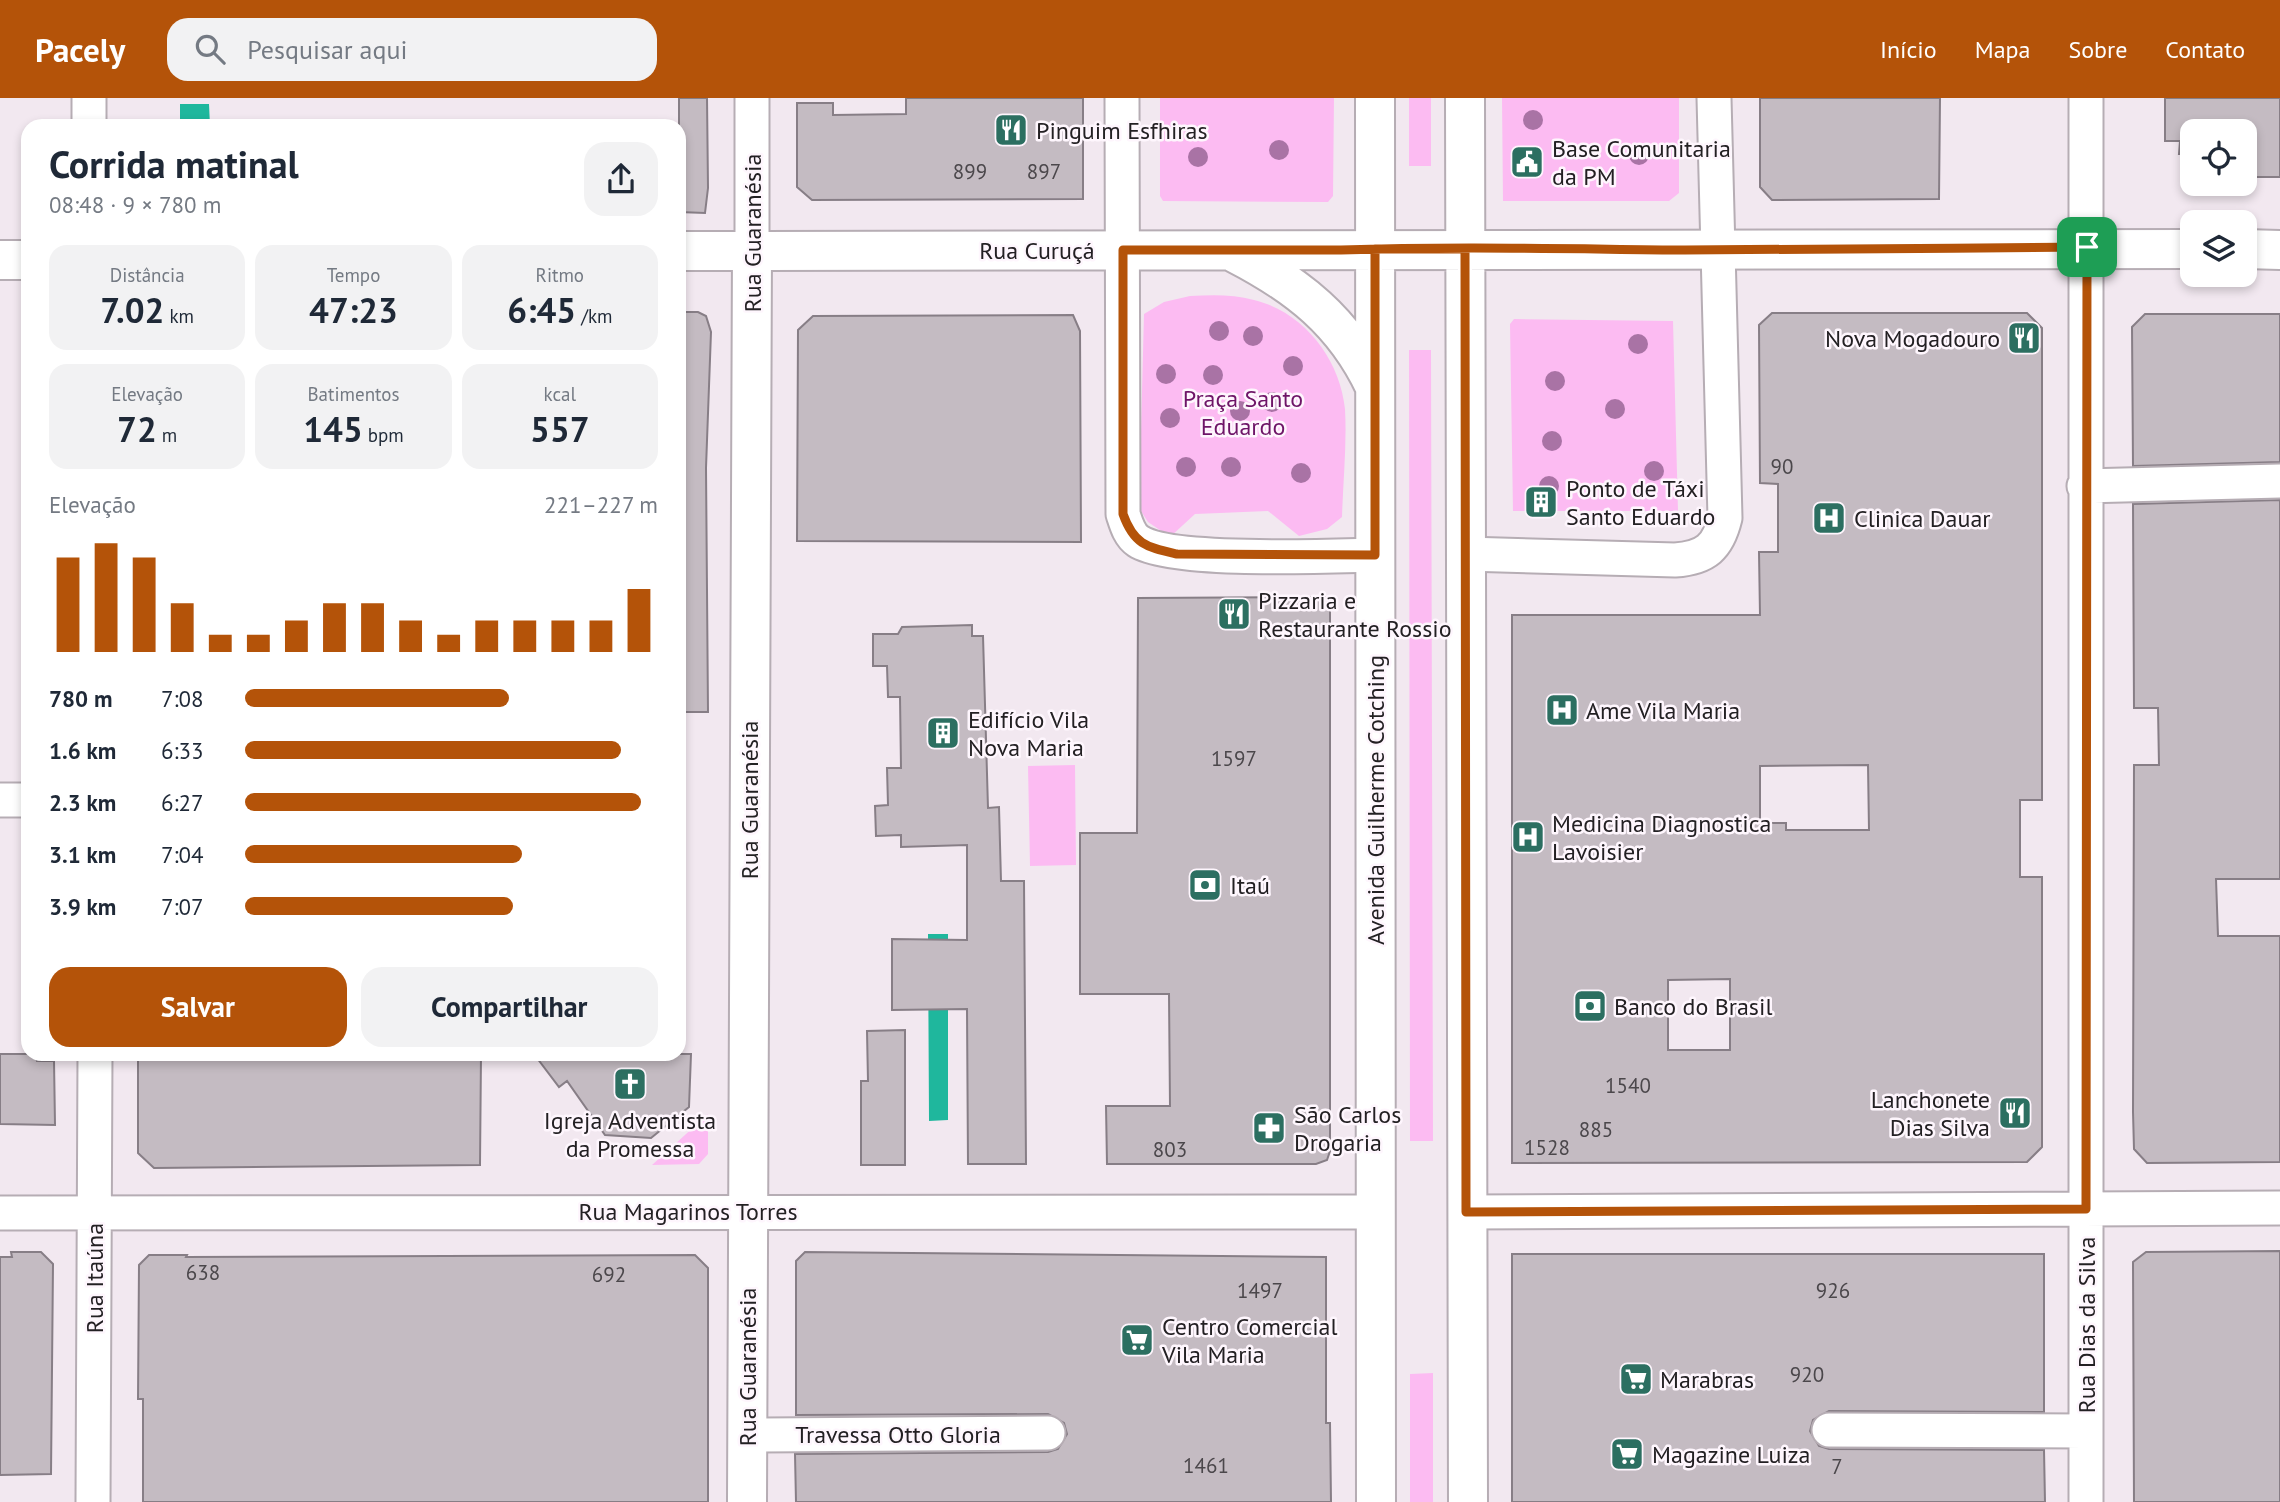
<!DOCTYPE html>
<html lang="pt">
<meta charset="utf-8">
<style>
:root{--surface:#fff;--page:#f2f2f3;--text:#1f2937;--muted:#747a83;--accent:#b45309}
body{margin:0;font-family:"PT Sans",sans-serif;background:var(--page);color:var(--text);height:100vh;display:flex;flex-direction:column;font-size:26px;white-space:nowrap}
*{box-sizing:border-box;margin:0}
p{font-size:23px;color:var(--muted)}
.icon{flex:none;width:38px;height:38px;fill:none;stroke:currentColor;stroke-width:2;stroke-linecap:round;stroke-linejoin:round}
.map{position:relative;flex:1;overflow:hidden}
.drawer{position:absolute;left:21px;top:21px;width:665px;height:942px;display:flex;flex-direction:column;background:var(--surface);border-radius:21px;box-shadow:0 4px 10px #0003}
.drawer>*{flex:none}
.buttons{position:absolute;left:2180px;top:21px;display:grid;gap:14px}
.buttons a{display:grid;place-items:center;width:77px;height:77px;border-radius:14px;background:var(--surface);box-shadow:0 4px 10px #0003;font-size:35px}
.pin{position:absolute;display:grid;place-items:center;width:60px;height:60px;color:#fff;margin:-30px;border-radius:14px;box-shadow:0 4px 10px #0006}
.round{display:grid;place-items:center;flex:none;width:74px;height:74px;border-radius:21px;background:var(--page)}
.head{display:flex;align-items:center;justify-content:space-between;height:119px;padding:0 28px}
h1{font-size:38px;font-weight:700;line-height:52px}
.figures{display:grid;grid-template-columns:repeat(3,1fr);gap:10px;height:119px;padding:7px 28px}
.figures div{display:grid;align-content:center;border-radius:18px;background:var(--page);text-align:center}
.figures b{font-size:35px;font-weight:700}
.figures small{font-size:19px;font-weight:400}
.figures p{font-size:19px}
.chart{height:196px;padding:14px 28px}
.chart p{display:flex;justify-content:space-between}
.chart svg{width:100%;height:126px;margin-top:7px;stroke:var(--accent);stroke-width:6}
.cta{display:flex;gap:14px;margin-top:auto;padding:14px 28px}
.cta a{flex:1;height:80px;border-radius:21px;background:var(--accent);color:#fff;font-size:28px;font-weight:700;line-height:80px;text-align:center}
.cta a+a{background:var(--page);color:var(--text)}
ul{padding:0 28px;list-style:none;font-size:23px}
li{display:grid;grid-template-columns:112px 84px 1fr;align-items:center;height:52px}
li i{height:18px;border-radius:9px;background:var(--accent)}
header{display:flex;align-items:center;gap:42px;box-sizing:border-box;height:98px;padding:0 35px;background:var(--accent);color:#fff}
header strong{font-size:33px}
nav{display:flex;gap:38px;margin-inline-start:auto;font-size:24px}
.search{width:490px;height:63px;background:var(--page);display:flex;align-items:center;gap:18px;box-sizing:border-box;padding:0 24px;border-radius:21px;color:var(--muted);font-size:26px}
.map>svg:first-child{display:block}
.green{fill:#fcbbf2}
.water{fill:#1fb79d}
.building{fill:#c4bbc2;stroke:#877e86;stroke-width:2;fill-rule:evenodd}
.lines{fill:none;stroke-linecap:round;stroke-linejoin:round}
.minor-casing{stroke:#b6adb4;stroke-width:37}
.tertiary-casing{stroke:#b6adb4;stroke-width:42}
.secondary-casing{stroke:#b6adb4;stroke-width:42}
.minor{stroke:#fff;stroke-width:33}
.tertiary{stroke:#fff;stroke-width:38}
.secondary{stroke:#fff;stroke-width:38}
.tree{fill:#a973a5}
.route-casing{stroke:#fff;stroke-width:14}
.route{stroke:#b45309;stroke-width:9}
.labels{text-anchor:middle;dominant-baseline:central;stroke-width:5;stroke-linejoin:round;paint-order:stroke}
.number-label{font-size:21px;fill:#4b474b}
.poi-label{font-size:24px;fill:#232023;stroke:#fef6fd;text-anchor:start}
.street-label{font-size:24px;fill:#232023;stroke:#fef6fd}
.park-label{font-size:24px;fill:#6e1467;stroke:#fef6fd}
</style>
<header>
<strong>Pacely</strong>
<div class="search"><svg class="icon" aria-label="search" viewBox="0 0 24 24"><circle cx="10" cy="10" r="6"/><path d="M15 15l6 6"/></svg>Pesquisar aqui</div>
<nav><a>Início</a><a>Mapa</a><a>Sobre</a><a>Contato</a></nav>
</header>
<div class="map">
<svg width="2280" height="1404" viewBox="0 0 2280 1404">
<rect width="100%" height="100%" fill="#f2e8f0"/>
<!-- green -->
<path class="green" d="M 1160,0 L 1334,0 L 1333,98 L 1328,104 L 1163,103 L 1160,98 Z
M 1409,0 L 1431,0 L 1431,68 L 1409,68 Z
M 1502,0 L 1679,0 L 1679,95 L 1669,103 L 1503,103 Z
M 1190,198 C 1211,197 1233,196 1254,202 C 1304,214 1340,261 1345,311 C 1347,346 1343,384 1342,419 L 1327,431 L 1299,438 L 1268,413 L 1195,416 L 1170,439 L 1148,424 L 1139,410 L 1144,216 L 1164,204 Z
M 1514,221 L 1673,223 L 1678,413 L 1513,413 L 1510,226 Z
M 1409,252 L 1431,252 L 1433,1043 L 1410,1043 Z
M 1075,667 L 1076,767 L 1030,768 L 1028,668 Z
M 708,1016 L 708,1056 L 699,1066 L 652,1067 Z
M 1433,1275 L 1433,1404 L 1410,1404 L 1410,1276 Z"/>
<!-- water -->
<path class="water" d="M 180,6 L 209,6 L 210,28 L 180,28 Z
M 928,836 L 948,836 L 948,1022 L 929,1023 Z"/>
<!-- building -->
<path class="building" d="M 679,0 L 707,0 L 708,90 L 705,115 L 679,114 Z
M 906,0 L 1083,0 L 1083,101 L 812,102 L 797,89 L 797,5 L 833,5 L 833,17 L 906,16 Z
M 1760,0 L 1940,0 L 1939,101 L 1772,102 L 1760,89 Z
M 2165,0 L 2280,0 L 2280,79 L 2248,79 L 2245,33 L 2193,33 L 2193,56 L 2179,56 L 2180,43 L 2165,43 Z
M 679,214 L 698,214 L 706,218 L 711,234 L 706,370 L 708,614 L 679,614 Z
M 1772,215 L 2027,215 L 2042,230 L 2042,702 L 2020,702 L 2020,779 L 2042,779 L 2042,1049 L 2027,1064 L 1512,1065 L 1512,517 L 1760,517 L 1759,454 L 1778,454 L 1778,386 L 1760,385 L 1759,227 ZM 1868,667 L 1869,732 L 1786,732 L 1786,725 L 1760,725 L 1760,668 ZM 1730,881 L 1730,952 L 1668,952 L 1668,882 Z
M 2145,216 L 2280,216 L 2280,364 L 2133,368 L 2132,229 Z
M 1073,217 L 1080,233 L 1081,444 L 797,443 L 798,232 L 813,218 Z
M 2280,402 L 2280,781 L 2216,781 L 2218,838 L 2280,838 L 2280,1064 L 2147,1065 L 2134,1051 L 2133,1014 L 2134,667 L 2159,667 L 2158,610 L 2134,610 L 2133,406 Z
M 1330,499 L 1330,1053 L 1327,1062 L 1316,1066 L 1107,1066 L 1106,1008 L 1170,1008 L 1169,896 L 1080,896 L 1080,735 L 1137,735 L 1138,500 Z
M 972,527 L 972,538 L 983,538 L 988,710 L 999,709 L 1001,783 L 1024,783 L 1026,1066 L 968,1066 L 967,911 L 892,912 L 892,841 L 967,842 L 967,747 L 901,749 L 901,737 L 876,738 L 875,708 L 888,707 L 887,670 L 901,670 L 900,599 L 888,599 L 887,568 L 873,568 L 873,536 L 898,536 L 902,529 Z
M 905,932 L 905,1067 L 861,1067 L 861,983 L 868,983 L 867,933 Z
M 0,956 L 37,956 L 37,963 L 54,963 L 55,1027 L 0,1026 Z
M 138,956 L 481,956 L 480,1067 L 154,1070 L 138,1055 Z
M 534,956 L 691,956 L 689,1009 L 651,1040 L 605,1037 L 567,983 L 559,989 Z
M 2280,1153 L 2280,1404 L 2134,1404 L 2133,1164 L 2146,1154 Z
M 11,1154 L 41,1154 L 53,1166 L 51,1376 L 0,1377 L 0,1159 L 12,1159 Z
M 805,1154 L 1326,1159 L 1326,1325 L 1330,1325 L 1331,1404 L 796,1404 L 795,1356 L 1048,1354 L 1058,1351 L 1067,1336 L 1064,1325 L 1048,1316 L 796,1317 L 796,1163 Z
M 1512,1156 L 2044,1156 L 2044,1314 L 1829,1313 L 1813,1322 L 1810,1333 L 1819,1348 L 1829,1351 L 2044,1352 L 2045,1404 L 1512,1404 Z
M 149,1157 L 187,1157 L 186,1159 L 695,1157 L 708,1170 L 708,1404 L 143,1404 L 143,1301 L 138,1301 L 139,1167 Z"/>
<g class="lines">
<defs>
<path id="minor" d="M 1122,0 L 1123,416 C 1126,425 1129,437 1138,443 C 1172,465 1329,458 1375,457
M 2086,0 L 2086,1404
M 89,28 L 89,0
M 752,153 L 752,0
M 2084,388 L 2280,383
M 1466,456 L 1675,462 C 1706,460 1718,449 1725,420 L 1714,0
M 0,702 L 28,702
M 1466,1114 L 2280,1110
M 0,1115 L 1376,1114
M 1829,1332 L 2086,1333
M 748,1337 L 1048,1335
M 93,1404 L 95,956"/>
<path id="tertiary" d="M 747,1404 L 752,153"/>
<path id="secondary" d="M 1375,0 L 1376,1404
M 1465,0 L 1468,1404
M 2245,151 L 2280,152
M 679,153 L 2193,151
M 1235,155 C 1297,187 1344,223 1375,289
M 0,162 L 28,162"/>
</defs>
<!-- minor casing -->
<use href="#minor" class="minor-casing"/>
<!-- tertiary casing -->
<use href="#tertiary" class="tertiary-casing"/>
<!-- secondary casing -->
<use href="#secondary" class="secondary-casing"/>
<!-- minor -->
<use href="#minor" class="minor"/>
<!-- tertiary -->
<use href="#tertiary" class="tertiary"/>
<!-- secondary -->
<use href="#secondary" class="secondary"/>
</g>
<!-- trees -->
<g class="tree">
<circle cx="1533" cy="22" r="10"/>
<circle cx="1279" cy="52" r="10"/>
<circle cx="1639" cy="57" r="10"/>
<circle cx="1198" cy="59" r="10"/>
<circle cx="1219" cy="233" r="10"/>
<circle cx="1253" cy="238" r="10"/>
<circle cx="1638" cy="246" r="10"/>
<circle cx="1293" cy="268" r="10"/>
<circle cx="1166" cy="276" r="10"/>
<circle cx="1213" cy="277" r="10"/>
<circle cx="1555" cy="283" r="10"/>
<circle cx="1272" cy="304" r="10"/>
<circle cx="1615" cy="311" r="10"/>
<circle cx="1240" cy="313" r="10"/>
<circle cx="1170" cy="320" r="10"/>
<circle cx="1552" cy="343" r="10"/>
<circle cx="1186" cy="369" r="10"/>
<circle cx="1231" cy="369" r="10"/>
<circle cx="1654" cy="373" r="10"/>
<circle cx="1301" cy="375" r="10"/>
<circle cx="1549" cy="388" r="10"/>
</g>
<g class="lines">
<defs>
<path id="route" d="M 2087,149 C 1953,150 1819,152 1685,152 C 1570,151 1455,148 1341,152 L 1123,152 L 1123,416 C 1134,447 1147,449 1177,456 L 1375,457 L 1375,151 L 1465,151 L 1466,1114 L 2086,1111 L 2087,149"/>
</defs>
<!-- route casing -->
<use href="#route" class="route-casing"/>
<!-- route -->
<use href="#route" class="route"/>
</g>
<!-- icons -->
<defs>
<symbol id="restaurant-square" viewBox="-11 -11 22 22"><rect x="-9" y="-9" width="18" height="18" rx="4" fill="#2c6f61" stroke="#fef6fd"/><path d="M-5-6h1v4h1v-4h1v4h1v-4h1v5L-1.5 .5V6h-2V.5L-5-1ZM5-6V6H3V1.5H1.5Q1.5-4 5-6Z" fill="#fff"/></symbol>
<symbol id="civic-square" viewBox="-11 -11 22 22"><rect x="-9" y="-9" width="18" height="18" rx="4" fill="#2c6f61" stroke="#fef6fd"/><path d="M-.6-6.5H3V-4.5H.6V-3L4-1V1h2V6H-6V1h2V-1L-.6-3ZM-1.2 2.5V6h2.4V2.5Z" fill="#fff"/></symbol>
<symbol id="building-square" viewBox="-11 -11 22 22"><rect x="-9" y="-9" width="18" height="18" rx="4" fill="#2c6f61" stroke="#fef6fd"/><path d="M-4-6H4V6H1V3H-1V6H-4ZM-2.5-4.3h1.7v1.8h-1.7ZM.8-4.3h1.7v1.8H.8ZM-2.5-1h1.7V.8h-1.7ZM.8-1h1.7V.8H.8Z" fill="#fff"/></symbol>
<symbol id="hospital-square" viewBox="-11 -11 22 22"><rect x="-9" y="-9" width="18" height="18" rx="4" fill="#2c6f61" stroke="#fef6fd"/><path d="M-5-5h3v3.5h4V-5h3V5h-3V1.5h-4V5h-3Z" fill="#fff"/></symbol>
<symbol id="bank-square" viewBox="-11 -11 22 22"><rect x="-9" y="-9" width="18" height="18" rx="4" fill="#2c6f61" stroke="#fef6fd"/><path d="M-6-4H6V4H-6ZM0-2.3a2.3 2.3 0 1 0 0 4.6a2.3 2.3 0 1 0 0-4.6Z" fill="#fff"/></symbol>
<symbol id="church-square" viewBox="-11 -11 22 22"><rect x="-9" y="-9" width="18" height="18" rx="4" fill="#2c6f61" stroke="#fef6fd"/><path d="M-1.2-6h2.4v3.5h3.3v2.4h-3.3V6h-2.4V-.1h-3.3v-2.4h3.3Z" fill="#fff"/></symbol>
<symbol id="pharmacy-square" viewBox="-11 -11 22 22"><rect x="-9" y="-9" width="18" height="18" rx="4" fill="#2c6f61" stroke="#fef6fd"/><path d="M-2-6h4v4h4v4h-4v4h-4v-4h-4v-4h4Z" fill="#fff"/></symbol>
<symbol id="supermarket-square" viewBox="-11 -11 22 22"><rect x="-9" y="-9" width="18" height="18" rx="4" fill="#2c6f61" stroke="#fef6fd"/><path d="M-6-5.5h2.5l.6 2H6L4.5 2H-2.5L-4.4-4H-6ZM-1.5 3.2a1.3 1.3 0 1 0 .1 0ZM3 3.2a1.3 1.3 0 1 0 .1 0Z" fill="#fff"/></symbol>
</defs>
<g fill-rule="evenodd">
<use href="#restaurant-square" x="992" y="13" width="38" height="38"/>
<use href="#civic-square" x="1508" y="45" width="38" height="38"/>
<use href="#restaurant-square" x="2005" y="221" width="38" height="38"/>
<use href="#building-square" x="1522" y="385" width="38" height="38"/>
<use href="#hospital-square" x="1810" y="401" width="38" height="38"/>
<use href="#restaurant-square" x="1215" y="497" width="38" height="38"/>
<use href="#hospital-square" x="1543" y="593" width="38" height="38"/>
<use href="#building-square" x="924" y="616" width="38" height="38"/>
<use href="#hospital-square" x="1509" y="720" width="38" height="38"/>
<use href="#bank-square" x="1186" y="768" width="38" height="38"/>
<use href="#bank-square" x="1571" y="889" width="38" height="38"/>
<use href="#church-square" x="611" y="967" width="38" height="38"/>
<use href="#restaurant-square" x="1996" y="996" width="38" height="38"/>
<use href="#pharmacy-square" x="1250" y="1011" width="38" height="38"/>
<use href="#supermarket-square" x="1118" y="1223" width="38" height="38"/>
<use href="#supermarket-square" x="1617" y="1262" width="38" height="38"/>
<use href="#supermarket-square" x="1608" y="1337" width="38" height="38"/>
</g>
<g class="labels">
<!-- number labels -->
<g class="number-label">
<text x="970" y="73">899</text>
<text x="1044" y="73">897</text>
<text x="1782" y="368">90</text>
<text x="1234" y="660">1597</text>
<text x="1628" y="987">1540</text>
<text x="1596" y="1031">885</text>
<text x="1547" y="1049">1528</text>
<text x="1170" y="1051">803</text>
<text x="203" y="1174">638</text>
<text x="609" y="1176">692</text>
<text x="1260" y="1192">1497</text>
<text x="1833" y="1192">926</text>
<text x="1807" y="1276">920</text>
<text x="1206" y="1367">1461</text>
<text x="1837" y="1368">7</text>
</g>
<!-- poi labels -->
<g class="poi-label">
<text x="1036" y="32">Pinguim Esfhiras</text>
<text x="1552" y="50">Base Comunitaria<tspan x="1552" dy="28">da PM</tspan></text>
<text x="2000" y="240" text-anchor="end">Nova Mogadouro</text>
<text x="1566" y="390">Ponto de Táxi<tspan x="1566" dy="28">Santo Eduardo</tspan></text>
<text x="1854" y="420">Clinica Dauar</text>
<text x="1258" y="502">Pizzaria e<tspan x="1258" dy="28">Restaurante Rossio</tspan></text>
<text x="1586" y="612">Ame Vila Maria</text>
<text x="968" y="621">Edifício Vila<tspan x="968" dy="28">Nova Maria</tspan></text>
<text x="1552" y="725">Medicina Diagnostica<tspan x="1552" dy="28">Lavoisier</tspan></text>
<text x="1230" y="787">Itaú</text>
<text x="1614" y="908">Banco do Brasil</text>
<text x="1990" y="1001" text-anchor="end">Lanchonete<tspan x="1990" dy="28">Dias Silva</tspan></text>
<text x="1294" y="1016">São Carlos<tspan x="1294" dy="28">Drogaria</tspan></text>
<text x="630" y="1022" text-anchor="middle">Igreja Adventista<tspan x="630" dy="28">da Promessa</tspan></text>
<text x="1162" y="1228">Centro Comercial<tspan x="1162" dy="28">Vila Maria</tspan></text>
<text x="1660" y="1281">Marabras</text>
<text x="1652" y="1356">Magazine Luiza</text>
</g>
<!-- street labels -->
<g class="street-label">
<text transform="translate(752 135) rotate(-90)">Rua Guaranésia</text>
<text x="1037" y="152">Rua Curuçá</text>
<text transform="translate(749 702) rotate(-90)">Rua Guaranésia</text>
<text transform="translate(1375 702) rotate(-90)">Avenida Guilherme Cotching</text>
<text x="688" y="1113">Rua Magarinos Torres</text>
<text transform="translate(94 1180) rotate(-90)">Rua Itaúna</text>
<text transform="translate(2086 1227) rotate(-90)">Rua Dias da Silva</text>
<text transform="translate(747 1269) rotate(-90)">Rua Guaranésia</text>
<text x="898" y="1336">Travessa Otto Gloria</text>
</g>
<!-- park labels -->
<g class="park-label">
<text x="1243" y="300">Praça Santo<tspan x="1243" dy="28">Eduardo</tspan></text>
</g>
</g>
</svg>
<div class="buttons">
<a><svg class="icon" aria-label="locate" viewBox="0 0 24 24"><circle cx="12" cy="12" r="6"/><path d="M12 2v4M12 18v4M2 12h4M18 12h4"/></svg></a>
<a><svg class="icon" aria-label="layers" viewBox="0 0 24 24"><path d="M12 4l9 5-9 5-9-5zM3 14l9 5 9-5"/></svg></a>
</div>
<div class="pin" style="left:2087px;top:149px;background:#1e9e55"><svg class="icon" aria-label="arrive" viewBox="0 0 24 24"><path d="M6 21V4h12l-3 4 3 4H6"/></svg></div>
<section class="drawer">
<div class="head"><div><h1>Corrida matinal</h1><p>08:48 · 9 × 780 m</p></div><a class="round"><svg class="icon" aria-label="share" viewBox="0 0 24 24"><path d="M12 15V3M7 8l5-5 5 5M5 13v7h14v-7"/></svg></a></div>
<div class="figures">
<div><p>Distância</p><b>7.02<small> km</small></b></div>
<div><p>Tempo</p><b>47:23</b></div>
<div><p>Ritmo</p><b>6:45<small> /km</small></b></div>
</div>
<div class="figures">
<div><p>Elevação</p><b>72<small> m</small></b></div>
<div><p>Batimentos</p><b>145<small> bpm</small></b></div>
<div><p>kcal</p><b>557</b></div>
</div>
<div class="chart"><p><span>Elevação</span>221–227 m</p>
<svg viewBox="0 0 160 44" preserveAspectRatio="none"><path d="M5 44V11M15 44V6M25 44V11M35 44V27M45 44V38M55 44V38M65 44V33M75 44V27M85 44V27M95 44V33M105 44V38M115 44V33M125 44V33M135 44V33M145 44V33M155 44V22"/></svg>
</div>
<ul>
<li><b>780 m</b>7:08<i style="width:64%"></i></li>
<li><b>1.6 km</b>6:33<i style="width:91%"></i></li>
<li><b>2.3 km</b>6:27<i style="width:96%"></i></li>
<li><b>3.1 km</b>7:04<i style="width:67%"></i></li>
<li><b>3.9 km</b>7:07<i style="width:65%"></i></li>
</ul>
<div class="cta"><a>Salvar</a><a>Compartilhar</a></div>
</section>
</div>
